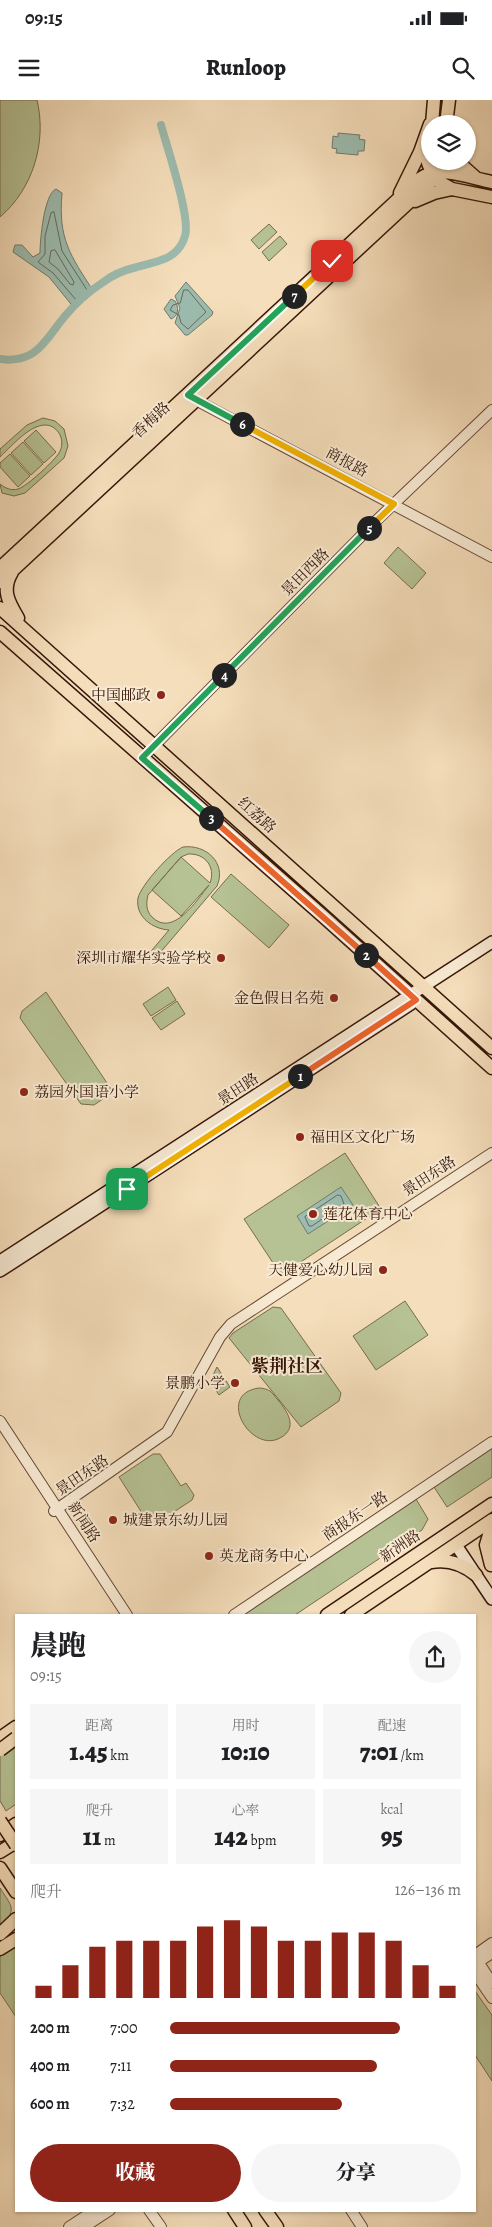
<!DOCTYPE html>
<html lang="zh">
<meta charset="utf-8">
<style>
:root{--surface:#fff;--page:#f6f6f6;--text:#202124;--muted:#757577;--accent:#8f2418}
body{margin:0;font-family:Alegreya,"Noto Serif SC",serif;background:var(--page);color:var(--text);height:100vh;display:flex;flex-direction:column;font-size:19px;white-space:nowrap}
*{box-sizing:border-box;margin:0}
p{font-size:16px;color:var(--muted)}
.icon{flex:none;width:28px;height:28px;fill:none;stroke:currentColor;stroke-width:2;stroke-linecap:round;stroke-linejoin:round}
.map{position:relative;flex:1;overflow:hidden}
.details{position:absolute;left:15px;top:1514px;width:461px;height:598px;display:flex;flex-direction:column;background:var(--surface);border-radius:0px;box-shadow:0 1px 4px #0004}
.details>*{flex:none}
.buttons{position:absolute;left:421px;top:15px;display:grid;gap:10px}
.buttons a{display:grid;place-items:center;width:55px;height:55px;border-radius:50%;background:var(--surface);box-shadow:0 1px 4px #0004;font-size:25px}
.pin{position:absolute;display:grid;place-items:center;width:42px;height:42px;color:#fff;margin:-21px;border-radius:10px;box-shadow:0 2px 8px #0006}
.km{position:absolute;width:25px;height:25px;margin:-12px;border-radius:50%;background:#222;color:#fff;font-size:14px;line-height:25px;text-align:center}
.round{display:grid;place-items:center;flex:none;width:52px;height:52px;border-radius:26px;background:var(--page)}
.overview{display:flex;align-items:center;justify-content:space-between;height:85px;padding:0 15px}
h1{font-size:28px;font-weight:800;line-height:38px}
.stats{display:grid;grid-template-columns:repeat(3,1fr);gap:8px;height:85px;padding:5px 15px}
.stats div{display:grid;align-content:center;border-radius:0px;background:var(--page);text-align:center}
.stats b{font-size:25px;font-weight:800}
.stats small{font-size:14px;font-weight:400}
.stats p{font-size:14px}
.chart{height:140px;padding:10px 15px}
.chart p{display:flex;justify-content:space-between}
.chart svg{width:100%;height:90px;margin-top:5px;stroke:var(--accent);stroke-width:6}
.cta{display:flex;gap:10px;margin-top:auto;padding:10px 15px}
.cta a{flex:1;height:58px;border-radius:30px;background:var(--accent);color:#fff;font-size:20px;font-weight:800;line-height:58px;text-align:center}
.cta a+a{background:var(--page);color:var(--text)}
ul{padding:0 15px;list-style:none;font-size:16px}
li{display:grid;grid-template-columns:80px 60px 1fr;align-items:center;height:38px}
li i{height:12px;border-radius:6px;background:var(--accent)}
.status{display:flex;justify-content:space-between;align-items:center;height:35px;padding:0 25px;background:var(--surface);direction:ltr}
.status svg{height:14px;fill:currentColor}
header{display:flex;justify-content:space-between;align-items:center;height:65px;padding:0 15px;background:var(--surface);font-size:22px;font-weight:800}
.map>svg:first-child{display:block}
.green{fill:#b6c294;stroke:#766c4e;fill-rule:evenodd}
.water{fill:#9cbcaf;stroke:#737a6d}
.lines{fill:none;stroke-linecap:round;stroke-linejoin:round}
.shore{stroke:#69695c;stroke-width:1}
.canal{stroke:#9cbcaf;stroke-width:8}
.tertiary-casing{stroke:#664836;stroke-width:12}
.secondary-casing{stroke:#361609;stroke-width:14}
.primary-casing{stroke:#361609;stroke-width:15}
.tertiary{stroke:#f8ead3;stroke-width:10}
.secondary{stroke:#f8ead3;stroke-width:11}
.primary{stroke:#f5debb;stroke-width:12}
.primary-bridge-casing{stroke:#361609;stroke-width:15;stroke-linecap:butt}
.primary-bridge{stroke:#f5debb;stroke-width:12}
.split-1-casing{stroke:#fff;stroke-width:10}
.split-2-casing{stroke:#fff;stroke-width:10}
.split-3-casing{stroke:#fff;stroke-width:10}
.split-4-casing{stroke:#fff;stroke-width:10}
.split-5-casing{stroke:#fff;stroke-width:10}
.split-6-casing{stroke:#fff;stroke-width:10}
.split-7-casing{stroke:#fff;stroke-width:10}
.split-8-casing{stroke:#fff;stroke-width:10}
.split-1{stroke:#f5b400;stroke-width:6}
.split-2{stroke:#f0652b;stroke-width:6}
.split-3{stroke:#f0652b;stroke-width:6}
.split-4{stroke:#22a559;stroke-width:6}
.split-5{stroke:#22a559;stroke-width:6}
.split-6{stroke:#f5b400;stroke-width:6}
.split-7{stroke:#22a559;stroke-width:6}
.split-8{stroke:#f5b400;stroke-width:6}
.poi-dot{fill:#8f2418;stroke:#f8ead3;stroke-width:2}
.labels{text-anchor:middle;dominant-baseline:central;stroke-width:4;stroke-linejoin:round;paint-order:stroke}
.street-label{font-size:15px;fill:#361609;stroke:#f8ead3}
.poi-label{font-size:15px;fill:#361609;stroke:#f8ead3;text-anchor:end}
.quarter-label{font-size:18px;font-weight:bold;fill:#361609;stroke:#f8ead3}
</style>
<div class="status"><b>09:15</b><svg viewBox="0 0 49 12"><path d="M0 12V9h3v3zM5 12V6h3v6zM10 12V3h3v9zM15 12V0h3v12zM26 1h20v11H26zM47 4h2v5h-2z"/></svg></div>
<header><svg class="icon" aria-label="menu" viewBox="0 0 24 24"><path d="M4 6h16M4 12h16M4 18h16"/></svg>Runloop<svg class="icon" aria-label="search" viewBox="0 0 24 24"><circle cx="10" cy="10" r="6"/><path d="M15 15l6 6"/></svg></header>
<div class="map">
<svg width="492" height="2127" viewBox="0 0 492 2127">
<rect width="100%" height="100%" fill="#f5debb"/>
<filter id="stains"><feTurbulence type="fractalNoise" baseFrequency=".004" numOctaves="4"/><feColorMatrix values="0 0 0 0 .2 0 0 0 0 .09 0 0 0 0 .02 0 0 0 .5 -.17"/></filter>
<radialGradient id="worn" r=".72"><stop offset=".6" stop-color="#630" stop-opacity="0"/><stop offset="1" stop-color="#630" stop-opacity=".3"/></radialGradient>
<!-- green -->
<path class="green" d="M 0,0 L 37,0 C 47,42 33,89 0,117 Z
M 269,124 L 277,132 L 259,149 L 251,140 Z
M 280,136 L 287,144 L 269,161 L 262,152 Z
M 43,318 L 55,321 L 64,329 L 68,346 L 64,358 L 25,393 L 14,396 L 2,393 L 0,384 C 5,388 11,391 18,389 C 26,387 57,359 60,351 C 63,345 62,338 59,333 C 42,309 12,346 0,357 L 0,349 L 27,325 Z
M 36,330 L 56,352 L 44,363 L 24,341 Z
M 23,342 L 43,364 L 31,375 L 11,353 Z
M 10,354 L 30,376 L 18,387 L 0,367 L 0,363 Z
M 398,447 L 426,473 L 412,489 L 384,463 Z
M 183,747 C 206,744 227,763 217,786 L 153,861 L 147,856 L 169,830 C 153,829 135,817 138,798 C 141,785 171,752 183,747 ZM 188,754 C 205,753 216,767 210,783 L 181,757 ZM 181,757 L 152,790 L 181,816 L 209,785 C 197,800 173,838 152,817 C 146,811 146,803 148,795 Z
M 231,774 L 289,825 L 269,848 L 211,797 Z
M 168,887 L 176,900 L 151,916 L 143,904 Z
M 46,892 L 113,992 L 94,1005 L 81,1004 L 20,918 L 22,911 Z
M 177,901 L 185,914 L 161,930 L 152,918 Z
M 345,1053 L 381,1109 L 281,1175 L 244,1119 Z
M 405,1201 L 428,1235 L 376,1270 L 353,1236 Z
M 273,1207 L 281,1208 L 341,1293 L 339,1301 L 301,1327 L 229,1238 L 233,1233 Z
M 217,1267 L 230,1287 L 219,1295 L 210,1281 Z
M 259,1288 C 262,1288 267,1289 270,1291 C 273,1293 275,1297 278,1300 C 287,1311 299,1328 280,1338 C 251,1354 215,1294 259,1288 Z
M 492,1348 L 492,1377 L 447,1407 L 434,1387 Z
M 153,1354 L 160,1354 L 181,1386 L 186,1383 L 194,1395 L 192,1400 L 151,1427 L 119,1377 Z
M 416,1399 L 428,1419 L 422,1430 L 295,1515 L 243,1515 Z
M 16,1642 L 16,1704 L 6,1711 L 0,1701 L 0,1653 Z
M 0,1788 C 14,1809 16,1809 0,1829 Z
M 16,1847 L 16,1917 L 0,1893 L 0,1856 Z
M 475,1891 L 492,1915 L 492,1981 L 475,1955 Z"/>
<!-- water -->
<path class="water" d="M 338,33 L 360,35 L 359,39 L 365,40 L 364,51 L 358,51 L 358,55 L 336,53 L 337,49 L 332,48 L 333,36 L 338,37 Z
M 56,89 L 62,93 C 58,139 70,155 94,192 L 75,209 L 49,177 L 13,152 L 15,145 L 22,145 L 33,157 L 40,153 C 40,140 44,94 56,89 Z
M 186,182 L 213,212 L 212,215 L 188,235 L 185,235 L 175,223 L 180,208 L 175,196 Z
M 171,199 L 175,201 C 179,207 179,216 171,219 L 164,209 Z
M 341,1087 L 353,1105 L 308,1134 L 297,1116 Z"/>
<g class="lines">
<!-- shore -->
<path class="shore" d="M 54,112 L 62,151 L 87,190 L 77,201 L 53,173 L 38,162 L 45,154 L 45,136 L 51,113 Z
M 55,150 L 74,182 L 73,185 L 70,184 L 58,169 L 49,162 L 51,151 Z
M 184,190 L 188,190 L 206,212 L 188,229 L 181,223 L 179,215 L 170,210 L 173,205 L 180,203 Z
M 338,1095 L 341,1096 L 344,1104 L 312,1126 L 309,1126 L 305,1117 Z"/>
<!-- canal -->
<path class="canal" d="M 0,259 C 37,264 45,240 65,216 C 76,203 88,192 102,183 C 112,175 124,170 137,167 C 157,161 178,160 185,136 C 191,118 167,47 161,25"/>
<defs>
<path id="tertiary" d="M 190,297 L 492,457
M 142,658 L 378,419 L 492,310
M 0,1321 L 127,1515
M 54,1411 L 167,1332 L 220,1237 L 231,1224 L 492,1053
M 234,1515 L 492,1342
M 475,1855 L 492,1843
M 475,1857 L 492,1883
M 475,1864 L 492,1853
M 475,1873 L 492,1898
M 149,2110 L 161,2127
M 351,2110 L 362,2127
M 69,2127 L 95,2110
M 84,2127 L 110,2110"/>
<path id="secondary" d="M 0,1161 L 492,842
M 0,1171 L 411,904
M 456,1445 L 492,1499"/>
<path id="primary" d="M 432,24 L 434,0
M 446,24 L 449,0
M 430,39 L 428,63 L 434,79 L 452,89 L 492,97
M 457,61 L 475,77
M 400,93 L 420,52 L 430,24
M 415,101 L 434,93 L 452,89
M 0,468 L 421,78 C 441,65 470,78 492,82
M 12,472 C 1,490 9,503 18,518
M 0,482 L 436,77 L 442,61
M 0,508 L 492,948
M 0,532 L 324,817 L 492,968
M 431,1462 C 448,1459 463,1464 476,1475
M 491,1465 L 486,1445 L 492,1425
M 327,1515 L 492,1404
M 351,1515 L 492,1420
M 0,1638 L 16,1627
M 0,1735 L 16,1724
M 0,1752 L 16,1742
M 0,1768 L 16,1792
M 0,1834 L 16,1819
M 0,1849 L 16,1839
M 234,2110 L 245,2127
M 265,2110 L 277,2127"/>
</defs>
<!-- tertiary casing -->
<use href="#tertiary" class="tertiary-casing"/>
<!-- secondary casing -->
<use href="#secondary" class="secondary-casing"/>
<!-- primary casing -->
<use href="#primary" class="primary-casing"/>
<!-- tertiary -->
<use href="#tertiary" class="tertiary"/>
<!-- secondary -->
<use href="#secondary" class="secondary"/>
<!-- primary -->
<use href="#primary" class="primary"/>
<defs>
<path id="primary-bridge" d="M 0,1650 L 16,1638
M 0,1721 L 16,1745"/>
</defs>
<!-- primary-bridge casing -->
<use href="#primary-bridge" class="primary-bridge-casing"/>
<!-- primary-bridge -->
<use href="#primary-bridge" class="primary-bridge"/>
</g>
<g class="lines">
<defs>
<path id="split-1" d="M 127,1089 L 300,976"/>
<path id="split-2" d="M 300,976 L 416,900 L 366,855"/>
<path id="split-3" d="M 211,718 L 366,855"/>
<path id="split-4" d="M 211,718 L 142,658 L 224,575"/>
<path id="split-5" d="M 224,575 L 369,428"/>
<path id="split-6" d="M 242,324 L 394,404 L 369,428"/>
<path id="split-7" d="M 242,324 L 188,295 L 294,196"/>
<path id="split-8" d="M 294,196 L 332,161"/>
</defs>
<!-- split-1 casing -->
<use href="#split-1" class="split-1-casing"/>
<!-- split-2 casing -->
<use href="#split-2" class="split-2-casing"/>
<!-- split-3 casing -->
<use href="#split-3" class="split-3-casing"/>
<!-- split-4 casing -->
<use href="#split-4" class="split-4-casing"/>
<!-- split-5 casing -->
<use href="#split-5" class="split-5-casing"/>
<!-- split-6 casing -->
<use href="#split-6" class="split-6-casing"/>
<!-- split-7 casing -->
<use href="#split-7" class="split-7-casing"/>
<!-- split-8 casing -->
<use href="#split-8" class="split-8-casing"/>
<!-- split-1 -->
<use href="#split-1" class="split-1"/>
<!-- split-2 -->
<use href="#split-2" class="split-2"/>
<!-- split-3 -->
<use href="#split-3" class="split-3"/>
<!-- split-4 -->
<use href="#split-4" class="split-4"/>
<!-- split-5 -->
<use href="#split-5" class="split-5"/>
<!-- split-6 -->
<use href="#split-6" class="split-6"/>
<!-- split-7 -->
<use href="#split-7" class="split-7"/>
<!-- split-8 -->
<use href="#split-8" class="split-8"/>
</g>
<!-- markers -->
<g class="poi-dot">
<circle cx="161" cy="595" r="5"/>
<circle cx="221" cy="858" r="5"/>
<circle cx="334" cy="898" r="5"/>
<circle cx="24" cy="992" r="5"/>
<circle cx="300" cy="1037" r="5"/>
<circle cx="313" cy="1114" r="5"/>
<circle cx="383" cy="1170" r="5"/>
<circle cx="235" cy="1283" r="5"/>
<circle cx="113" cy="1420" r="5"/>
<circle cx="209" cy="1456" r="5"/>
</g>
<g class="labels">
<!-- street labels -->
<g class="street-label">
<text transform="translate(151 320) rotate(-43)">香梅路</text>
<text transform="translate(347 362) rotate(28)">商报路</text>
<text transform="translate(305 472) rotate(-45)">景田西路</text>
<text transform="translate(257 715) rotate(42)">红荔路</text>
<text transform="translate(238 989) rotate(-33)">景田路</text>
<text transform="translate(429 1076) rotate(-33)">景田东路</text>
<text transform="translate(82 1375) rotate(-34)">景田东路</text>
<text transform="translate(355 1416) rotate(-34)">商报东一路</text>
<text transform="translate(84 1422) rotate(57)">新闻路</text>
<text transform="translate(400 1446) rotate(-34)">新洲路</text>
</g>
<!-- poi labels -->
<g class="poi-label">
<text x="151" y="595">中国邮政</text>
<text x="211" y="858">深圳市耀华实验学校</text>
<text x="324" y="898">金色假日名苑</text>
<text x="34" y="992" text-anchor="start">荔园外国语小学</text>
<text x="310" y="1037" text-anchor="start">福田区文化广场</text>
<text x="323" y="1114" text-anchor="start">莲花体育中心</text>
<text x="373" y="1170">天健爱心幼儿园</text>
<text x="225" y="1283">景鹏小学</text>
<text x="123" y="1420" text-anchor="start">城建景东幼儿园</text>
<text x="219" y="1456" text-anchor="start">英龙商务中心</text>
</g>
<!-- quarter labels -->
<g class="quarter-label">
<text x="287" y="1266">紫荆社区</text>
</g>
</g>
<rect width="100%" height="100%" filter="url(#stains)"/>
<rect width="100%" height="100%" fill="url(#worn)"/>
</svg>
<div class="buttons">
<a><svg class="icon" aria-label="layers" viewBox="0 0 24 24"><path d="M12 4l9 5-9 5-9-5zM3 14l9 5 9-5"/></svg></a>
</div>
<div class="pin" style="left:127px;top:1089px;background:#1e9e55"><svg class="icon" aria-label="arrive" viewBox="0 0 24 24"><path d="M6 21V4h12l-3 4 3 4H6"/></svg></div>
<div class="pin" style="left:332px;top:161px;background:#d93025"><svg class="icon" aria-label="check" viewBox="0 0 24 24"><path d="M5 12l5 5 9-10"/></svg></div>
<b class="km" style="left:300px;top:976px">1</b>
<b class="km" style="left:366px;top:855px">2</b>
<b class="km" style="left:211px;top:718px">3</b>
<b class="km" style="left:224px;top:575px">4</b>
<b class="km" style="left:369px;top:428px">5</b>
<b class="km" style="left:242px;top:324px">6</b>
<b class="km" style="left:294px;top:196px">7</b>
<section class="details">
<div class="overview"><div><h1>晨跑</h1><p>09:15</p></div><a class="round"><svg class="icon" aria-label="share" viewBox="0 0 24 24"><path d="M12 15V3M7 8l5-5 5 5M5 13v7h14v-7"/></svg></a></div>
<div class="stats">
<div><p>距离</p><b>1.45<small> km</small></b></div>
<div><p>用时</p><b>10:10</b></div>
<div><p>配速</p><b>7:01<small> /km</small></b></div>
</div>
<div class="stats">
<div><p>爬升</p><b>11<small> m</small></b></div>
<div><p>心率</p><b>142<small> bpm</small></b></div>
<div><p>kcal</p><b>95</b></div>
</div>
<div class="chart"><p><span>爬升</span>126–136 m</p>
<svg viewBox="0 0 160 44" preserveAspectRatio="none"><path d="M5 44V38M15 44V28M25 44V19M35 44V16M45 44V16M55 44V16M65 44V9M75 44V6M85 44V9M95 44V16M105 44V16M115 44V12M125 44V12M135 44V16M145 44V28M155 44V38"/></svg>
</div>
<ul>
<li><b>200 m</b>7:00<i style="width:79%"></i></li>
<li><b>400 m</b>7:11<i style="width:71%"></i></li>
<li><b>600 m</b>7:32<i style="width:59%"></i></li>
</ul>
<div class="cta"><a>收藏</a><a>分享</a></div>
</section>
</div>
